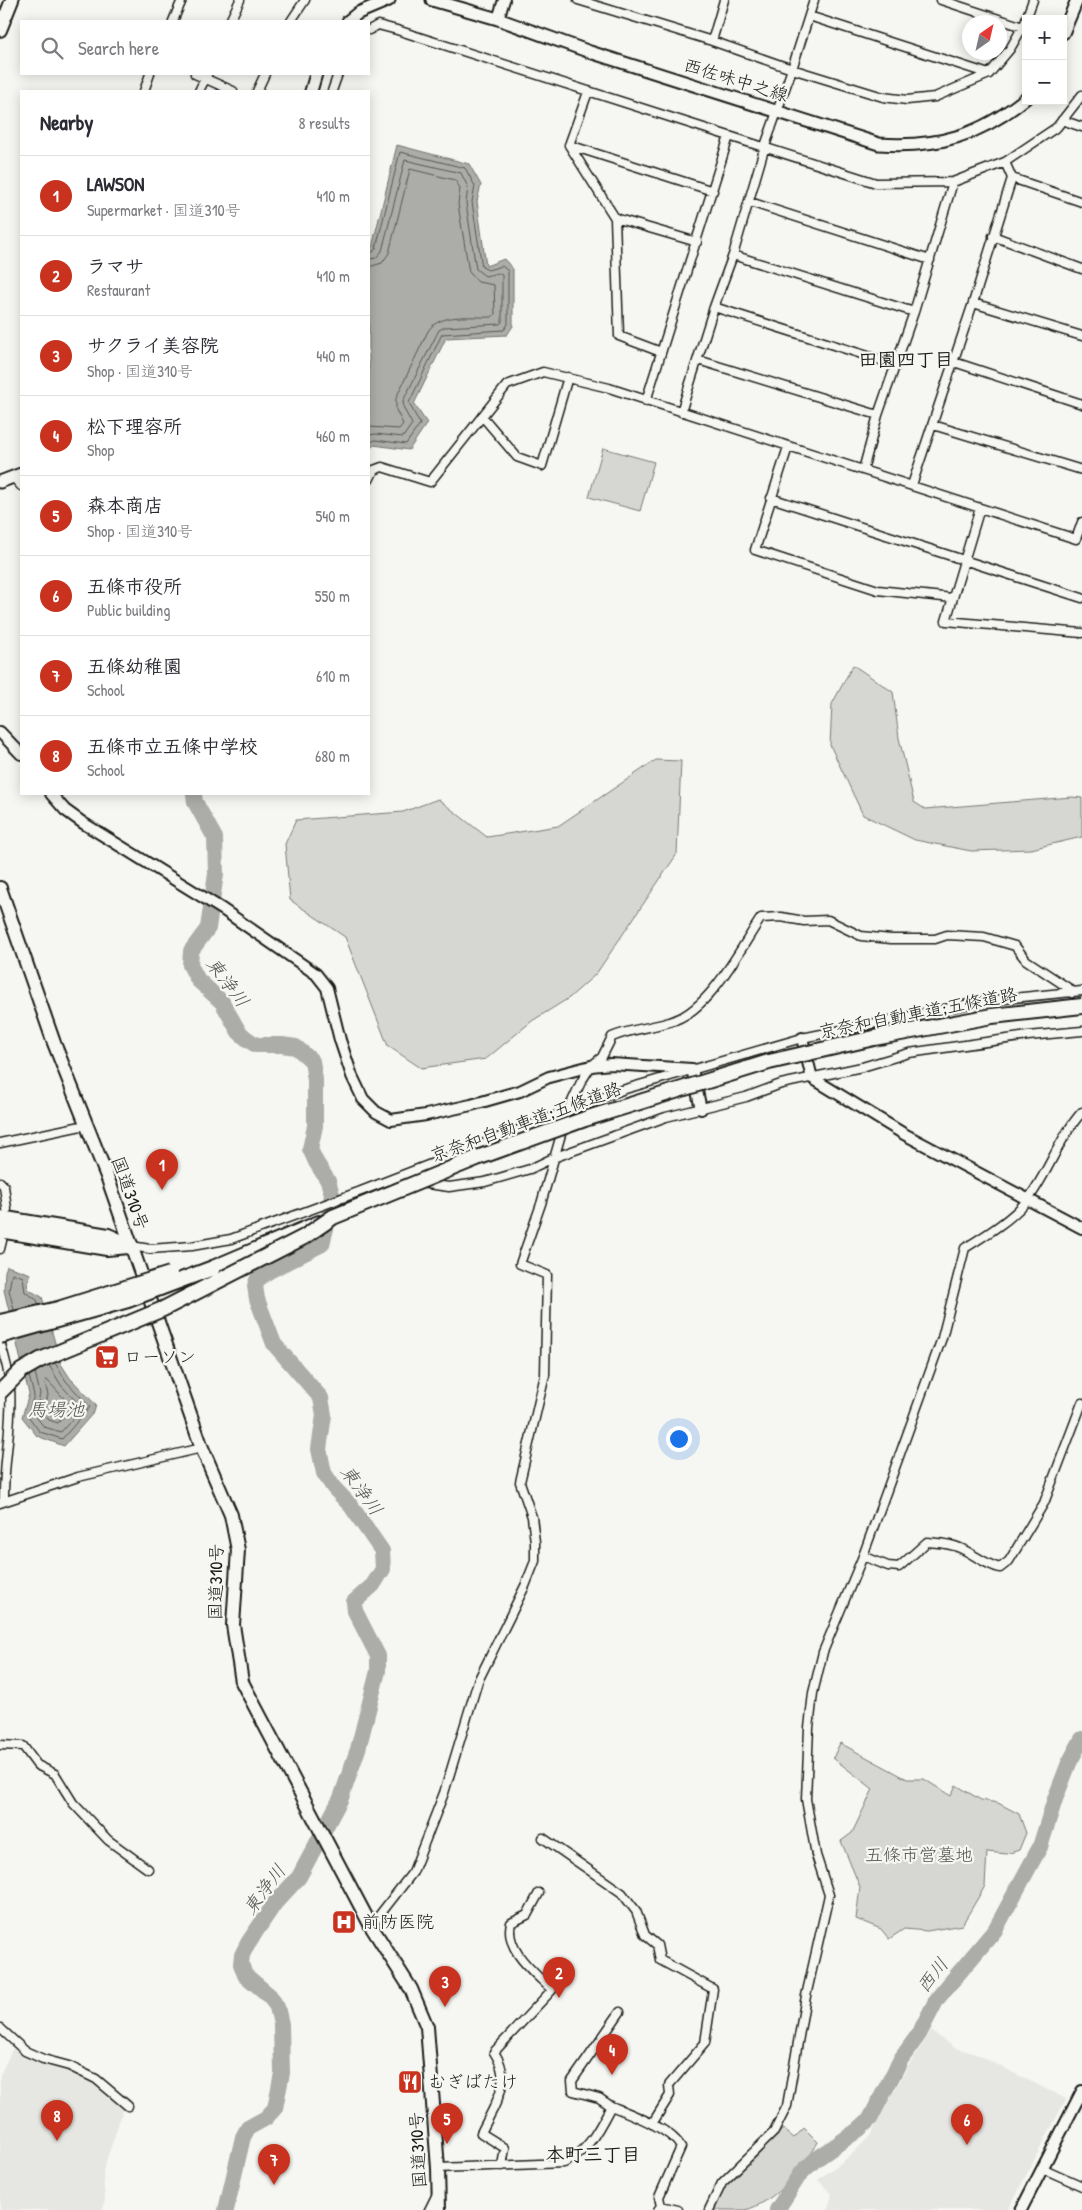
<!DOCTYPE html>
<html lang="en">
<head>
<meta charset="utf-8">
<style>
	body { margin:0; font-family:"Patrick Hand","Klee One",sans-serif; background:#f2f2f3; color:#2b2b33 }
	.controls { position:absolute; right:15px; top:15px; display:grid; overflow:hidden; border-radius:0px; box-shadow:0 2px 12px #0003 }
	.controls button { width:45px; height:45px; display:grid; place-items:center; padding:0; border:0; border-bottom:1px solid #e1e1e2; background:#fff; color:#2b2b33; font:25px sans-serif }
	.compass { position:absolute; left:962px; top:15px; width:45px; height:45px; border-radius:50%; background:#fff; box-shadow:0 2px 12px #0003; rotate:34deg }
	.you { position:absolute; left:678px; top:1438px; width:18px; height:18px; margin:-12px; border:4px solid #fff; border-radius:50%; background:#1a73e8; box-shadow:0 0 0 8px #1a73e833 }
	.badge { display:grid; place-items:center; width:32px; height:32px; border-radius:50%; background:#c8321e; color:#fff; font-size:16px; font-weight:700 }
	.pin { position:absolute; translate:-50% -41px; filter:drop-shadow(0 1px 2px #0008) }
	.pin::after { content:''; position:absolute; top:26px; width:18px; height:15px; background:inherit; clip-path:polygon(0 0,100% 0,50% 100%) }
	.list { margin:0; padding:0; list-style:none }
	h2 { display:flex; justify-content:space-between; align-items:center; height:65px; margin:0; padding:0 20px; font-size:21px }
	h2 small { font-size:16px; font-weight:400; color:#7c7c81 }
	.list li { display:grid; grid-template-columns:32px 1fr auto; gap:15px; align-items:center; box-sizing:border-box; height:80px; padding:0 20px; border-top:1px solid #e1e1e2 }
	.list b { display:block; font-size:19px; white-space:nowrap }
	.list p { margin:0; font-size:16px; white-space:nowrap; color:#7c7c81 }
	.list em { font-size:16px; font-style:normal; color:#7c7c81 }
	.icon { flex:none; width:28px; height:28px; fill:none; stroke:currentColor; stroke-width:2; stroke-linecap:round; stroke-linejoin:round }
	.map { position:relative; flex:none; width:1082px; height:2210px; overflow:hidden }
	.search { position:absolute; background:#fff; box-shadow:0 2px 12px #0003; left:20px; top:20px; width:350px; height:55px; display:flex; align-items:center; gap:12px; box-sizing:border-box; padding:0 18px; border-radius:0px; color:#7c7c81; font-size:19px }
	.panel { position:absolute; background:#fff; box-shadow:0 2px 12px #0003; left:20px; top:90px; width:350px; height:705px; border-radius:0px }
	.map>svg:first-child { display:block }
</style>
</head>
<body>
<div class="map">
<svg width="1082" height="2210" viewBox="0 0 1082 2210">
	<rect width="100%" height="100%" fill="#f6f6f2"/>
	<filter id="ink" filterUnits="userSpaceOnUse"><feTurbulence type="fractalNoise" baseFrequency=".02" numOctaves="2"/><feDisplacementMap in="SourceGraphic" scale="10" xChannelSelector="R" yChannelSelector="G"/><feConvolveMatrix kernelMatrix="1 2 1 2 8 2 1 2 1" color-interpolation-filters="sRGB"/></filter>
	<g filter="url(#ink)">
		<path fill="#e6e6e2" d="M931,2031l24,17 21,6 90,45 -58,111h-180l4,-16 -14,-14 33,-25 19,-19 38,-70z
			M13,2048l9,7 17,8 30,8 23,12 31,27 -20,61 2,32 -3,7h-102v-135z"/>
		<path fill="#d6d6d2" stroke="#797977" d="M603,448l51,14 -14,49 -51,-14z
			M853,665l40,27 6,46 15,64 11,7 147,-12 10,1v39l-51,12 -60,2 -56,-11 -52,-25 -33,-70 2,-41z
			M656,760l25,1 -4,93 -81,120 -27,24 -37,23 -46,38 -65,9 -33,-22 -43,-109 -55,-37 -5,-56 11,-24 107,-8 35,-13 49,38 71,-11z
			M840,1743l67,36h17l27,17 5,-11 25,15 17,3 21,11 7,19 -7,17 -12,4 -20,-2 -2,34 -23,39 -35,6 -23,-2 -15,10 -8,-10 -25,-10 4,-32 -19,-46 11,-8 21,-44 -40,-31z
			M804,2128l14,14c-12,24 -45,62 -73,68 -10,0 -22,0 -32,0l13,-25 57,-56 11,9z"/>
		<path fill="#acaca9" stroke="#727271" d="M397,145l72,19 12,21 -4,16 9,65 18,-7 9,10v57l-6,9 -61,3 -32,66 13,19 -18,27 -35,-5 -5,5v-200l3,-3z
			M7,1266l24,8 -4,9 2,7 13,7 19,67 9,14 26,27 -2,7 -30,34 -27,-10 -15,-19 7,-23 -25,-104 1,-19z"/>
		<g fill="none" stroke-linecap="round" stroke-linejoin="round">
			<path stroke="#565654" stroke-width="1" d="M369,253l4,-1 3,-4 24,-96 65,16 10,18 -3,16 10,65 6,3 14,-4 6,5v53l-4,6 -62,4 -33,69 11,21 -14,20 -31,-4 -6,3
				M369,259l7,-1 6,-7 23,-91 56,13 7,14 -2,16 10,66 9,7 14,-3 3,2v47l-2,2 -55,3 -6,3 -36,71 1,8 8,15 -9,13 -27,-3 -7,1
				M369,267l13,-4 7,-10 21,-84 45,11 5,8 -2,16 11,68 9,10 16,3 1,29 -3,3c-19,1 -52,-5 -64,14l-32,67v12l7,14 -4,5 -30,-2
				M14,1310l-5,-20 3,-17 11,4 2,15 12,8 2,5
				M35,1372l5,22 -5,21 9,12 17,5 21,-24 -21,-23 -12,-20
				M29,1376l5,19 -6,21 12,16 22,7 28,-32 -24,-26 -11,-18
				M47,1380l25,27 -14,16 -9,-3 -6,-7 5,-18 -3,-12z"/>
			<path stroke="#acaca9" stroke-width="16" d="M194,794l1,8 20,36 1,36 -8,54 -17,23 -1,14 8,15 24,22 17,30 8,7 9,6h26l14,2 16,14 3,19v46l-5,23 6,13 12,19 4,13 -3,23 -7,27 -53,27 -12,9 -2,6 2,13 17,45 47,54 3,17 -5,34 5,24 10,15 17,18 31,45 1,18 -10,16 -19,17 1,9 23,45v15l-20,78 -17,49 -42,79 -24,26 -27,40 -6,12 -1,9 4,11 25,21 7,11 4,17 1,49 -7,35 -9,10 -18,10 -5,9 -17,73
				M777,2210l23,-36 15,-14 43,-30 12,-11 31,-60 18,-25 18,-35 58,-69 45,-83 15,-48 14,-36 13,-24"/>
			<defs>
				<path id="minor" d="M578,0l134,41 80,28 91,28 24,3 28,-3 54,-23 21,-25 16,-28
					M941,0l82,27
					M809,16l180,58
					M1026,19l7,-19
					M173,21l9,-21
					M230,21l10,-21
					M291,21l14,-21
					M369,30l9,-5 19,5 479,153 77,-1 52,-20 52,-35 25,-32
					M712,41l12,-41
					M195,74l38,17
					M144,91l6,-17
					M199,91l8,-16
					M257,91l8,-17
					M332,91l6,-17
					M1062,120l20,7
					M569,145l46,73 4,118 42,16
					M569,145l144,46
					M569,145l19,-53
					M1012,178l70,24
					M750,202l180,58
					M615,218l82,24
					M993,236l89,33
					M733,255l181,57
					M973,303l109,33
					M714,307l182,58
					M698,360l180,55
					M954,362l128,42
					M646,401l83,-265
					M681,412l33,-105 19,-52 32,-109 27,-77 22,-69
					M482,416l35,41 25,9 26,-89
					M933,425l149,45
					M788,447l-33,103 123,40 74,8
					M863,470l15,-55 36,-103 39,-130
					M14,478l7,8
					M369,480l5,-10 8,-3 48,15 77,-97 36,-13 66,16 467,151 6,-17
					M912,485l61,-182 39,-125 -7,-16
					M771,498l311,100
					M980,508l-34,113 136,12
					M0,1143l86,-18
					M0,1182l4,4 3,23
					M420,1183l29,4 36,-5 45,-13 23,-11 113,-41 80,-20 35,-13 81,-17 47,-14 119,-17 54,-5
					M131,1246l19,3 42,-3 39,-7 130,-48 261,-101 180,-52 182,-37 98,-10
					M0,1249l2,-8
					M0,1342c5,15 9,30 10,46 3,37 -7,75 -6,113
					M0,1503l78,-26 124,-29
					M863,1556l25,10 11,1 28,-25c11,1 23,1 33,6 14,6 24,16 40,20l9,-7 35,-58 38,-100
					M0,1745l23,1 14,19 18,9 18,29 35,37 40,29
					M543,1838l79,55 14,18 9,24 12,10 3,15 53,29 -8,54 -36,42 1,10 -18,29
					M371,1926l42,-54 31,-79 34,-112 47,-95 10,-25v-19l-3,-25 -12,-35 25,-107 2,-100 -27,-11 21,-60 27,-94 13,-28 10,-16 11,-9 10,-20c20,-9 43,-9 63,-17 36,-13 65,-71 86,-102l20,-1 23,4 24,-1 33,16 30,3h44l12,-4 37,2 31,9 11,14 44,29 2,4
					M0,2028l25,23 18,8 26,7 27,13 32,27
					M611,2106l-12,-8 -26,-7 -1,-10 48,-69
					M502,2166l3,-18 -24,-15c13,-28 33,-51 13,-81l58,-62c-17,-17 -48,-40 -41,-67l16,-8 12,-22
					M438,2168l126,-5c23,-9 36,-36 47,-57 20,8 59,22 70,41l-22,50 2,9 -3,4
					M1044,2169l38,17
					M661,2206l17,4
					M429,2210l8,-16
					M709,2210l13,-27 52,-51 13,-26 19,-110 23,-101 -13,-40 -10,-56 3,-71 4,-35 10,-41 40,-96 79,-218 23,-90c21,-13 49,-30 64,-50 20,-27 30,-60 53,-86"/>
				<path id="tertiary" d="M498,19l6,-19
					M0,732l21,22
					M51,794l14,16 18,13 139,86 94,65 11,14 13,52 12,36 11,23 13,13 15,8 35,-5 45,-10 49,-14 29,-14 42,-11 20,-2 81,5 9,40
					M802,1038l10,40 92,56 178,94
					M1021,2210l61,-119"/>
				<path id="secondary" d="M432,0l66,19 92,33 289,92c58,4 101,-8 147,-46
					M348,21l10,-8 31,-13
					M1063,33l14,-33
					M311,91l5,-17
					M0,482l21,-8"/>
				<path id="trunk" d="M0,30l12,-30
					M0,888l54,155 54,136 94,269 29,67 7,35 -5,75 9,57 129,244 40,63 16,38 11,141 1,42"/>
				<path id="motorway" d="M0,1218l108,18 23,10
					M0,1230l107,18 21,-2
					M213,1268l106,-45"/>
			</defs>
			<use href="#minor" stroke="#1c1c1c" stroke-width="11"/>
			<use href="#tertiary" stroke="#1c1c1c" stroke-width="14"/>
			<use href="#secondary" stroke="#1c1c1c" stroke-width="15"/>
			<use href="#trunk" stroke="#1c1c1c" stroke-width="16"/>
			<use href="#motorway" stroke="#1c1c1c" stroke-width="18"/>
			<use href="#minor" stroke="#f6f6f2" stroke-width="8"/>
			<use href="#tertiary" stroke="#f6f6f2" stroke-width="10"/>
			<use href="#secondary" stroke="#f6f6f2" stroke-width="11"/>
			<use href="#trunk" stroke="#f6f6f2" stroke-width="12"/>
			<use href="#motorway" stroke="#f6f6f2" stroke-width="14"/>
			<defs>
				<path id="motorway-bridge" d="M0,1322l58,-13 112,-35
					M0,1336l128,-36 85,-32
					M0,1392l21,-21 19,-11 123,-51 141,-72 29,-20 144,-59 108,-39 184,-57 105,-24 118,-22 90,-10"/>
			</defs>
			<use href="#motorway-bridge" stroke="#1c1c1c" stroke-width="18" stroke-linecap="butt"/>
			<use href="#motorway-bridge" stroke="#f6f6f2" stroke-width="14"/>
		</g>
	</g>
	<defs>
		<symbol id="supermarket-square" viewBox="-11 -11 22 22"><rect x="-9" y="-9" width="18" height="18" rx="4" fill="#c8321e" stroke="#f6f6f2"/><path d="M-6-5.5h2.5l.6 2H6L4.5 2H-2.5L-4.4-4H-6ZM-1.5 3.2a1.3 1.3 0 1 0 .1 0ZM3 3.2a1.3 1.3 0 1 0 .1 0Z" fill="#fff"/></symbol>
		<symbol id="hospital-square" viewBox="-11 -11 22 22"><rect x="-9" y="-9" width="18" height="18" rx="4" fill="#c8321e" stroke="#f6f6f2"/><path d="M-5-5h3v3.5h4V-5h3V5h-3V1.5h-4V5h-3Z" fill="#fff"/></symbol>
		<symbol id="restaurant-square" viewBox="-11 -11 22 22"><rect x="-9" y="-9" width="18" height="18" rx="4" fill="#c8321e" stroke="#f6f6f2"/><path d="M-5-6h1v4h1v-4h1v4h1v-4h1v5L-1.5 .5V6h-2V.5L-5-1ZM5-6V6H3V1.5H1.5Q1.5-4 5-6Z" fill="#fff"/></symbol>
	</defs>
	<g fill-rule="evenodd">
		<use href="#supermarket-square" x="93" y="1343" width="28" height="28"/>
		<use href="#hospital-square" x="330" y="1908" width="28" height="28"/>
		<use href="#restaurant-square" x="396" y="2068" width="28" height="28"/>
	</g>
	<g text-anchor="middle" stroke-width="4.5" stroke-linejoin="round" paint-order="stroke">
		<g font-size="18" fill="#1c1c1c" stroke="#f6f6f2">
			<text transform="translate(736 80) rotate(17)" y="6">西佐味中之線</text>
			<text transform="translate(918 1013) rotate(-11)" y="6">京奈和自動車道;五條道路</text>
			<text transform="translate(526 1122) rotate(-20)" y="6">京奈和自動車道;五條道路</text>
			<text transform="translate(130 1193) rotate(70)" y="6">国道310号</text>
			<text transform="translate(216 1582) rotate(-89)" y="6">国道310号</text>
			<text transform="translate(418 2150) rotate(-93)" y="6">国道310号</text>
		</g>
		<g font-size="18" fill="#1c1c1c" stroke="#f6f6f2" text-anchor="start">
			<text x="124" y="1363">ローソン</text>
			<text x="362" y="1928">前防医院</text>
			<text x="428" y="2088">むぎばたけ</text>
		</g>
		<g font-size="18" fill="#545453" stroke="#f6f6f2">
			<text x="919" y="1861">五條市営墓地</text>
		</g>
		<g font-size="19" font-weight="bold" fill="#1c1c1c" stroke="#f6f6f2">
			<text x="906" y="366">田園四丁目</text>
			<text x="593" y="2161">本町三丁目</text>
		</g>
		<g font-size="19" font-style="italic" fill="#565654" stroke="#f6f6f2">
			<text transform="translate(228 982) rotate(53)" y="7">東浄川</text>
			<text x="56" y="1416">馬場池</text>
			<text transform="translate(362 1490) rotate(54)" y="7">東浄川</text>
			<text transform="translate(264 1889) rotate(-53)" y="7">東浄川</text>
			<text transform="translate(932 1975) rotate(-52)" y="7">西川</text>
		</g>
	</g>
</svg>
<div class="controls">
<button>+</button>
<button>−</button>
</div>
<svg class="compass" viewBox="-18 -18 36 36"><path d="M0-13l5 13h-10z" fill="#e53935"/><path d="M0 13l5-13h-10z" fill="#7c7c81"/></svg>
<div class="you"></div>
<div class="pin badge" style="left:162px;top:1190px">1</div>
<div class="pin badge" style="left:559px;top:1998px">2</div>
<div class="pin badge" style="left:445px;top:2007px">3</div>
<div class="pin badge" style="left:612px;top:2075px">4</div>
<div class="pin badge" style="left:447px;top:2144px">5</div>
<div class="pin badge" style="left:967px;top:2145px">6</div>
<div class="pin badge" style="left:274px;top:2185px">7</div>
<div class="pin badge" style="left:57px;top:2141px">8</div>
<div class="search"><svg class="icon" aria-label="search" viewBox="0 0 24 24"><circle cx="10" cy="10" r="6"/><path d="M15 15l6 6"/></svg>Search here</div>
<section class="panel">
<h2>Nearby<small>8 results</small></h2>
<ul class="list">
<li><span class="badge">1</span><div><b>LAWSON</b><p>Supermarket · 国道310号</p></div><em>410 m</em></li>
<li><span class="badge">2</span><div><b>ラマサ</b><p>Restaurant</p></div><em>410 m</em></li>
<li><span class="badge">3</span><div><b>サクライ美容院</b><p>Shop · 国道310号</p></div><em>440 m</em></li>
<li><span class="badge">4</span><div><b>松下理容所</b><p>Shop</p></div><em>460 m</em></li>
<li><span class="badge">5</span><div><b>森本商店</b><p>Shop · 国道310号</p></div><em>540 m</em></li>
<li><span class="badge">6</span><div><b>五條市役所</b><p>Public building</p></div><em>550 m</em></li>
<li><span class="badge">7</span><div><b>五條幼稚園</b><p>School</p></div><em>610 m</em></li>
<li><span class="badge">8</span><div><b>五條市立五條中学校</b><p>School</p></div><em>680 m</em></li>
</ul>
</section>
</div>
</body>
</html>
